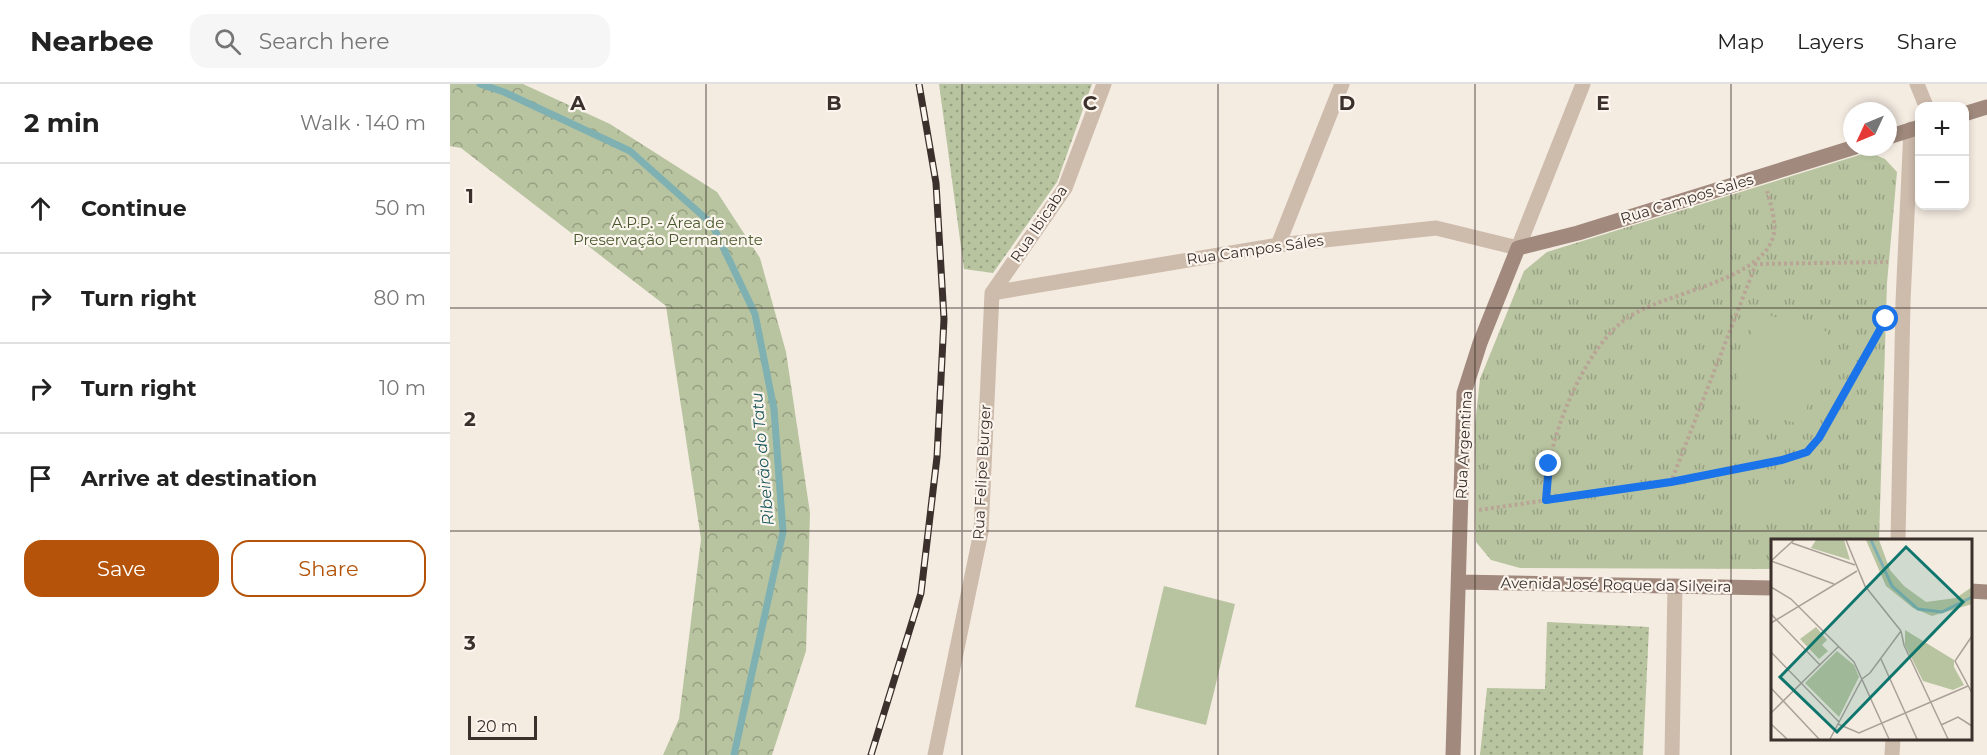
<!DOCTYPE html>
<html lang="en">
<head>
<meta charset="utf-8">
<style>
	body { margin:0; font-family:Montserrat,sans-serif; background:#f6f6f6; color:#222 }
	.controls { position:absolute; right:18px; top:18px; display:grid; overflow:hidden; border-radius:12px; box-shadow:0 3px 9px #0003 }
	.controls button { width:54px; height:54px; display:grid; place-items:center; padding:0; border:0; border-bottom:2px solid #e0e0e0; background:#fff; color:#222; font:30px sans-serif }
	.compass { position:absolute; left:1393px; top:18px; width:54px; height:54px; border-radius:50%; background:#fff; box-shadow:0 3px 9px #0003; rotate:226deg }
	.scale { position:absolute; left:18px; bottom:15px; width:69px; box-sizing:border-box; padding-left:6px; border:3px solid #3b302b; border-top:0; font-size:16px; line-height:21px; white-space:nowrap; color:#3b302b; -webkit-text-stroke:4px #fbf5ee; paint-order:stroke }
	.stop { position:absolute; width:18px; height:18px; margin:-14px; border:4px solid #1a73e8; border-radius:50%; background:#fff }
	.stop.end { background:#1a73e8; border-color:#fff; box-shadow:0 2px 6px #0008 }
	.list { margin:0; padding:0; list-style:none }
	h2 { display:flex; justify-content:space-between; align-items:center; height:78px; margin:0; padding:0 24px; font-size:26px }
	h2 small { font-size:20px; font-weight:400; color:#767676 }
	.list li { display:grid; grid-template-columns:39px 1fr auto; gap:18px; align-items:center; box-sizing:border-box; height:90px; padding:0 24px; border-top:2px solid #e0e0e0 }
	.list b { display:block; font-size:22px; white-space:nowrap }
	.list em { font-size:20px; font-style:normal; color:#767676 }
	.actions { display:flex; gap:12px; padding:18px 24px }
	.actions a { flex:1; padding:14px 0; border:2px solid #b45309; border-radius:18px; text-align:center; font-size:21px; color:#b45309 }
	.actions .main { background:#b45309; color:#fff }
	.icon { flex:none; width:33px; height:33px; fill:none; stroke:currentColor; stroke-width:2; stroke-linecap:round; stroke-linejoin:round }
	.map { position:relative; flex:none; width:1537px; height:671px; overflow:hidden }
	header { display:flex; align-items:center; gap:36px; box-sizing:border-box; height:84px; padding:0 30px; background:#fff; border-bottom:2px solid #e0e0e0 }
	header strong { font-size:28px }
	nav { display:flex; gap:33px; margin-inline-start:auto; font-size:21px }
	.search { width:420px; height:54px; background:#f6f6f6; display:flex; align-items:center; gap:15px; box-sizing:border-box; padding:0 21px; border-radius:18px; color:#767676; font-size:22px }
	main { display:flex }
	aside { flex:1; background:#fff }
	.map>svg:first-child { display:block }
</style>
</head>
<body>
<header>
<strong>Nearbee</strong>
<div class="search"><svg class="icon" aria-label="search" viewBox="0 0 24 24"><circle cx="10" cy="10" r="6"/><path d="M15 15l6 6"/></svg>Search here</div>
<nav><a>Map</a><a>Layers</a><a>Share</a></nav>
</header>
<main>
<aside>
<h2>2 min<small>Walk · 140 m</small></h2>
<ul class="list">
<li><svg class="icon" aria-label="ahead" viewBox="0 0 24 24"><path d="M12 20V5M6 11l6-6 6 6"/></svg><div><b>Continue</b></div><em>50 m</em></li>
<li><svg class="icon" aria-label="right" viewBox="0 0 24 24"><path d="M7 20v-9h11M14 6l5 5-5 5"/></svg><div><b>Turn right</b></div><em>80 m</em></li>
<li><svg class="icon" aria-label="right" viewBox="0 0 24 24"><path d="M7 20v-9h11M14 6l5 5-5 5"/></svg><div><b>Turn right</b></div><em>10 m</em></li>
<li><svg class="icon" aria-label="arrive" viewBox="0 0 24 24"><path d="M6 21V4h12l-3 4 3 4H6"/></svg><div><b>Arrive at destination</b></div></li>
</ul>
<div class="actions"><a class="main">Save</a><a>Share</a></div>
</aside>
<div class="map">
<svg width="1537" height="671" viewBox="0 0 1537 671">
	<defs>
		<pattern id="grass-dots" width="8" height="8" patternUnits="userSpaceOnUse" patternTransform="scale(1.5)"><rect width="8" height="8" fill="#b8c4a0"/><path d="M2 2h.1M6 6h.1" fill="none" stroke="#97a083" stroke-width="1.8" stroke-linecap="round"/></pattern>
		<pattern id="forest-crowns" width="20" height="18" patternUnits="userSpaceOnUse" patternTransform="scale(1.5)"><rect width="20" height="18" fill="#b8c4a0"/><path d="M2 6a3 3 0 1 1 6 0M12 15a3 3 0 1 1 6 0" fill="none" stroke="#97a083"/></pattern>
		<pattern id="park-tufts" width="24" height="20" patternUnits="userSpaceOnUse" patternTransform="scale(1.5)"><rect width="24" height="20" fill="#b8c4a0"/><path d="M3 7l-1-3M5 7V3M7 7l1-3M15 17l-1-3M17 17v-4M19 17l1-3" fill="none" stroke="#97a083"/></pattern>
	</defs>
	<rect width="100%" height="100%" fill="#f4ebe1"/>
	<path fill="url(#grass-dots)" d="M489,0h153l-35,98 -64,91 -29,-4z
		M1097,538l102,5 -6,128h-163l7,-67 58,1z"/>
	<path fill="url(#forest-crowns)" d="M0,0h73l87,40 107,68 43,66 26,94 24,161 -4,138 -34,104h-109l16,-36 22,-180 -35,-233 -205,-158 -11,-2z"/>
	<path fill="url(#park-tufts)" d="M1419,68l16,7 12,13 -10,111 -8,257h-107v29l-252,-1 -29,-8 -15,-18 -1,-118 5,-45 44,-108 23,-19z"/>
	<path fill="#b8c4a0" d="M1307,228l71,20 -26,93 -71,-21z
		M1363,400l1,39h-84v-38z
		M714,502l71,18 -29,121 -71,-18z"/>
	<g fill="none" stroke-linecap="round" stroke-linejoin="round">
		<path stroke="#7fb0b2" stroke-width="7" d="M30,0l24,8 126,59 82,73 43,90 19,95 9,123 -49,223"/>
		<path stroke="#b9a596" stroke-width="4" stroke-dasharray="3 3" stroke-linecap="butt" d="M1222,398l111,-22 24,-8 12,-14 65,-116
			M1096,416c1,-11 1,-24 3,-36 9,-47 39,-118 78,-146 36,-25 129,-36 145,-78 6,-14 -1,-35 -5,-49
			M1029,426l192,-28 85,-218 132,-2"/>
		<path stroke="#cdbbac" stroke-width="15" d="M1467,0l9,22
			M828,161l64,-161
			M542,209l286,-48 158,-17 82,20 65,-164
			M542,209l73,-105 39,-104
			M1448,456l5,-238 8,-173
			M485,671l46,-223 11,-239
			M1222,671l3,-169
			M1442,671l1,-17"/>
		<path stroke="#a18a7d" stroke-width="15" d="M1514,30l23,-7
			M1438,53l32,-10
			M1009,498l313,6
			M1520,507l17,1
			M1003,671l11,-362 16,-50 38,-95 60,-15 277,-86"/>
		<defs>
			<path id="rail" d="M421,671l50,-162 16,-136 7,-138 -8,-136 -17,-99"/>
		</defs>
		<use href="#rail" stroke="#3b302b" stroke-width="7"/>
		<use href="#rail" stroke="#fbf5ee" stroke-width="4.5" stroke-dasharray="14" stroke-linecap="butt"/>
	</g>
	<g fill="none" stroke-linecap="round" stroke-linejoin="round">
		<path stroke="#1a73e8" stroke-width="8" d="M1099,380l-3,36 125,-18 111,-22 25,-8 12,-14 67,-119"/>
	</g>
	<path fill="none" stroke="#3b302b" stroke-width="1.5" stroke-opacity="0.55" d="M256,0v671M512,0v671M768,0v671M1025,0v671M1281,0v671M0,224h1537M0,447h1537"/>
	<g text-anchor="middle" stroke-width="4.5" stroke-linejoin="round" paint-order="stroke">
		<g font-size="15" fill="#3b302b" stroke="#fbf5ee">
			<text transform="translate(1237 115) rotate(-17)" y="5">Rua Campos Sales</text>
			<text transform="translate(589 140) rotate(-56)" y="5">Rua Ibicaba</text>
			<text transform="translate(805 166) rotate(-8)" y="5">Rua Campos Sáles</text>
			<text transform="translate(1014 361) rotate(-87)" y="5">Rua Argentina</text>
			<text transform="translate(532 388) rotate(-87)" y="5">Rua Felipe Burger</text>
			<text transform="translate(1166 501) rotate(1)" y="5">Avenida José Roque da Silveira</text>
		</g>
		<g font-size="15" fill="#4a5a2e" stroke="#fbf5ee">
			<text x="218" y="144">A.P.P. - Área de<tspan x="218" dy="17">Preservação Permanente</tspan></text>
		</g>
		<g font-size="16" font-style="italic" fill="#1f5a5e" stroke="#fbf5ee">
			<text transform="translate(312 375) rotate(-95)" y="6">Ribeirão do Tatu</text>
		</g>
	</g>
	<g transform="translate(1321 455)">
		<rect width="201" height="201" fill="#f4ebe1"/>
		<path d="M45,88l11,13 -5,5 6,6 -9,8 -19,-20zM134,91l49,30v7l10,18 -11,5 -30,-9 -18,-36z" fill="#b8c4a0"/>
		<path d="M95,1h13l11,30 14,16 22,16 30,-4 16,-11v17l-40,12 -19,-8 -27,-22z" fill="#b8c4a0"/>
		<path d="M45,1h28l6,20 -39,-12zM66,112l17,14 5,12 -20,40 -34,-34z" fill="#b8c4a0"/>
		<path fill="none" stroke="#7fb0b2" stroke-width="3" d="M100,1l21,46 26,23 24,3 30,-15"/>
		<path fill="none" stroke="#aaa098" stroke-width="1.5" d="M23,1l-23,21 63,23M75,1l19,46 36,45M21,4l63,22M0,48l20,12 63,63 35,77M0,75l49,51M0,84l86,-52M130,92l3,14 44,94M201,97l-17,25 17,32M0,113l68,70M110,120l36,80M0,149l48,51M0,174l67,-66M0,185l16,15M67,185l21,9 109,-47M170,186l17,-8 14,9M59,200l32,-60 8,-6 31,-42"/>
		<path fill="#0f766e" fill-opacity="0.15" stroke="#0f766e" stroke-width="3" d="M135,8l57,55 -126,130 -57,-55z"/>
		<rect width="201" height="201" fill="none" stroke="#3b302b" stroke-width="3"/>
	</g>
	<g font-size="20" text-anchor="middle" font-weight="bold" fill="#3b302b" stroke="#fbf5ee" stroke-width="4.5" stroke-linejoin="round" paint-order="stroke">
		<text x="128" y="26">A</text>
		<text x="384" y="26">B</text>
		<text x="640" y="26">C</text>
		<text x="897" y="26">D</text>
		<text x="1153" y="26">E</text>
		<text x="20" y="119">1</text>
		<text x="20" y="342">2</text>
		<text x="20" y="566">3</text>
	</g>
</svg>
<div class="controls">
<button>+</button>
<button>−</button>
</div>
<svg class="compass" viewBox="-18 -18 36 36"><path d="M0-13l5 13h-10z" fill="#e53935"/><path d="M0 13l5-13h-10z" fill="#767676"/></svg>
<div class="scale">20 m</div>
<div class="stop" style="left:1436px;top:235px"></div>
<div class="stop end" style="left:1099px;top:380px"></div>
</div>
</main>
</body>
</html>
